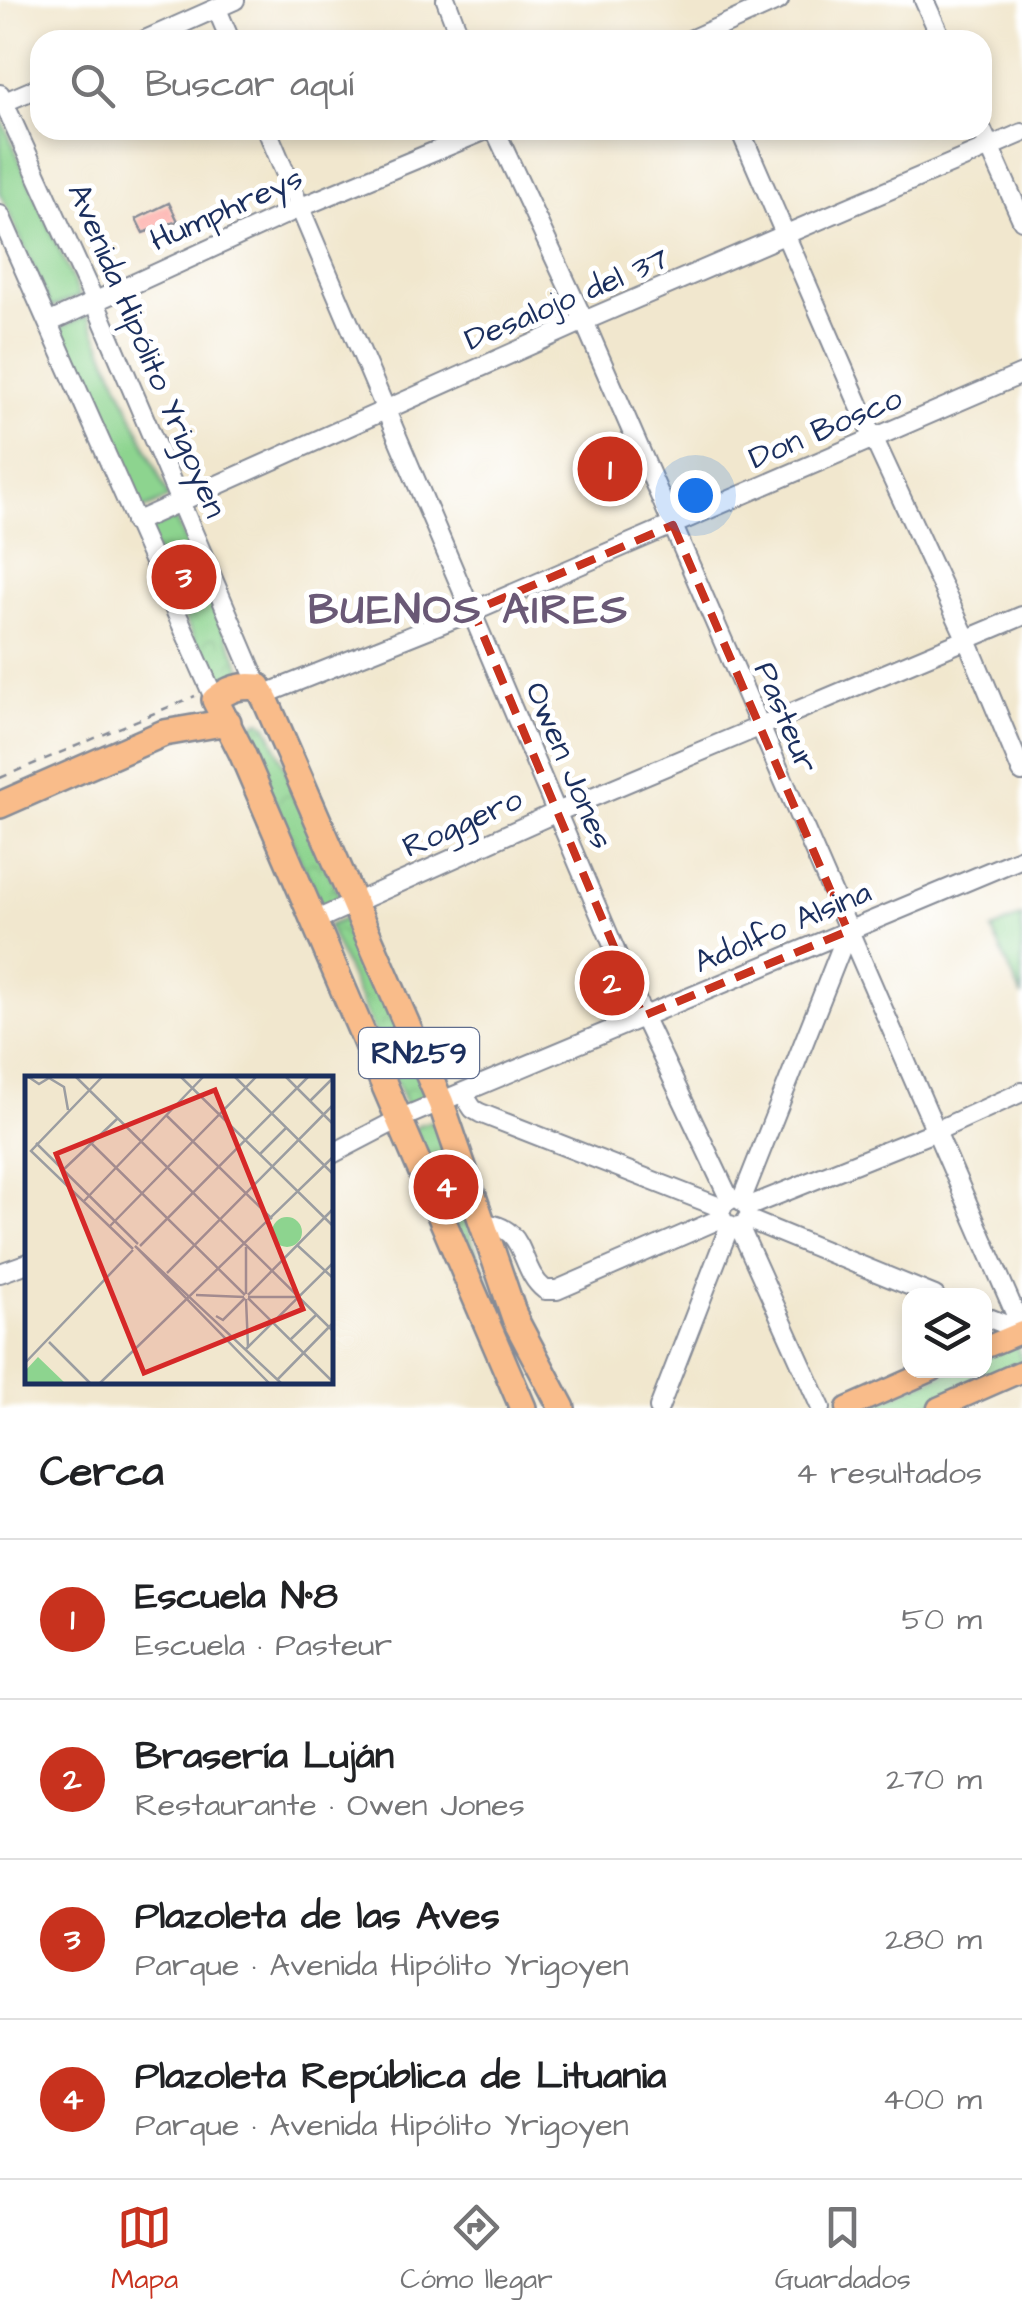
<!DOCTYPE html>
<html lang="es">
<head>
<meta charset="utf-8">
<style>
	body { margin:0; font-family:"Architects Daughter",sans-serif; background:#f2f2f2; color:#202124 }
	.controls { position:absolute; right:30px; bottom:30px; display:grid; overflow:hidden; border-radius:20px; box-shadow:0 5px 15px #0003 }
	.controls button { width:90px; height:90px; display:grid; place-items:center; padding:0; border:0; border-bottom:2px solid #e0e0e0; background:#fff; color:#202124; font:50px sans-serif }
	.you { position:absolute; left:695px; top:495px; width:35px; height:35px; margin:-25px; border:8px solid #fff; border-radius:50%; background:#1a73e8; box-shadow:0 0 0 15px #1a73e833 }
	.badge { display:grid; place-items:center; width:65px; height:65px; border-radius:50%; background:#c8321e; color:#fff; font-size:32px; font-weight:700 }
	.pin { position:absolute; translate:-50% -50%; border:5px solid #fff; box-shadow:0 2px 10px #0006 }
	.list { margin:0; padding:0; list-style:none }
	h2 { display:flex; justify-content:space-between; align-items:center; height:130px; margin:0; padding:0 40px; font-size:42px }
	h2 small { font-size:32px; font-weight:400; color:#757577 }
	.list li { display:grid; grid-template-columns:65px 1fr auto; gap:30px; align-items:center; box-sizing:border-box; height:160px; padding:0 40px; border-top:2px solid #e0e0e0 }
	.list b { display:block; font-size:38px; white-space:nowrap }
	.list p { margin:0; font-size:32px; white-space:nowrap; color:#757577 }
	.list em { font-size:32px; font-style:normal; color:#757577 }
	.icon { flex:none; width:55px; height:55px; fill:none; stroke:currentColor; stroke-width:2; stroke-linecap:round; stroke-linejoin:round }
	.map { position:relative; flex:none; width:1022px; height:1408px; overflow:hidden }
	.search { position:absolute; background:#fff; box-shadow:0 5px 15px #0003; left:30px; right:30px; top:30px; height:110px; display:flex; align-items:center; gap:25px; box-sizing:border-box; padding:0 35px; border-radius:30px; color:#757577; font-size:38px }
	.sheet { height:770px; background:#fff }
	nav { display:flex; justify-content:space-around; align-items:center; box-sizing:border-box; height:140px; border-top:2px solid #e0e0e0; background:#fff; font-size:28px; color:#757577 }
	nav a { display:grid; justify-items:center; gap:5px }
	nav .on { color:#c8321e }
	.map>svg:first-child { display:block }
</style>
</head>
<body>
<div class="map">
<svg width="1022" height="1408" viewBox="0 0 1022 1408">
	<defs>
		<pattern id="park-crowns" width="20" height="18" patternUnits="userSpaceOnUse" patternTransform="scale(2.5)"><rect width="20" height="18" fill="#8dd48f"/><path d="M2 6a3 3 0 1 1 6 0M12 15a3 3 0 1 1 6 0" fill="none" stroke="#79b67e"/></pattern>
	</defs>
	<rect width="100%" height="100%" fill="#fff"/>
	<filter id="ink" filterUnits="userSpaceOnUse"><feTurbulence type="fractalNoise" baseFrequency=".01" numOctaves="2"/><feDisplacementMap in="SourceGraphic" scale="20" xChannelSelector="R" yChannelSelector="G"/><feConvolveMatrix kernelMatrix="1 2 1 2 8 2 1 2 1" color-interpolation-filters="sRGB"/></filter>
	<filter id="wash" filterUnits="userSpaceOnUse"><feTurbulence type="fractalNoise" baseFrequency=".0048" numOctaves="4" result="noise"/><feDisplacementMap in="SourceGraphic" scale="40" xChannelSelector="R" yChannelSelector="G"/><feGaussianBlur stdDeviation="2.25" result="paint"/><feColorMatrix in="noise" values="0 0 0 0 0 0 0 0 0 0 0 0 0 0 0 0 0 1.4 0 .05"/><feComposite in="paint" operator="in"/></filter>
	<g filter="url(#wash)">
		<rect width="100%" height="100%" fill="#f1e7ce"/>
		<path fill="#8dd48f" stroke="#548276" stroke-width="2.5" d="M0,115l80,181 -29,12 -51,-115z
			M88,315l81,183 -29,13 -81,-183z
			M1022,916v81l-30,-67z
			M1016,1342l6,20 -104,46h-53l86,-37 33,-1 1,-14z"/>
		<path fill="url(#park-crowns)" stroke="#548276" stroke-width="2.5" d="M175,518l69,156 -29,13 -69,-156z
			M261,721l6,4 72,170 -3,6 -15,6 -79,-178z
			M344,919l8,6 75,169 -4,8 -15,7 -80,-183z
			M432,1121l6,5 34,114 24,61 -4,6 -80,-174 6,-8z"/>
		<g id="blocks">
			<path fill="#fda7a3" d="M169,203l9,18 -35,12 -7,-14z"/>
		</g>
	</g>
	<g filter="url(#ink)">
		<use href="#blocks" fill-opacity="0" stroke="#868b96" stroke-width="2.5"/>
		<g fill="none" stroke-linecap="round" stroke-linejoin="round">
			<defs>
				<path id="minor" d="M446,0l15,40
					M924,0l18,40
					M217,9l13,31
					M145,40l90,-40
					M690,40l89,-40
					M0,94l94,206 165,387
					M0,104l40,-17
					M267,130l376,886 87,184
					M495,130l89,191 438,1008
					M740,130l134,309 93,201 55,132
					M982,130l40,90
					M0,215l215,485
					M48,323l251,-115 187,-78
					M135,522l449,-201 438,-188
					M263,695l210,-84 549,-237
					M314,921l243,-109 465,-196
					M463,1094l10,15 7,4 242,95
					M330,1155l69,-36 623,-261
					M741,1201l107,-270
					M747,1207l189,-76 86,-39
					M747,1219l188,77
					M480,1223c50,2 36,44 65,67h12l165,-72
					M739,1226l82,182
					M0,1273l28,-10
					M984,1316l38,15
					M659,1408l71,-183"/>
				<path id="major" d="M984,1348l38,-16
					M847,1408l86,-38
					M938,1408l84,-37"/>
				<path id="highway" d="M0,805l164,-72 64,-11
					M523,1408l-281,-655 -27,-53c14,-12 26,-15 44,-13l7,14 175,402 75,218 46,87"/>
			</defs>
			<use href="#minor" stroke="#868b96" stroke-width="22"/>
			<use href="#major" stroke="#868b96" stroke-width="25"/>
			<use href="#highway" stroke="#868b96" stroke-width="30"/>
			<path stroke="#868b96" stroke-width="2.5" stroke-dasharray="8 8" stroke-linecap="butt" d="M0,778l195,-82"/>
			<use href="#minor" stroke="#fff" stroke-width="18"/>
			<use href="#major" stroke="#f9bc8a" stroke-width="20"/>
			<use href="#highway" stroke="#f9bc8a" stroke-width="25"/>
		</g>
	</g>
	<path fill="none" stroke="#c8321e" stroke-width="8" stroke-dasharray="20 12" stroke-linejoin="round" d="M673,525l175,406 -205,85 -170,-405z"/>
	<g text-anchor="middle" stroke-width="10" stroke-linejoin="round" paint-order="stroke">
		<rect fill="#fff" stroke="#5f6d8e" stroke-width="2.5" x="359" y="1028" width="120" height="50" rx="8"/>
		<g font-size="30" font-weight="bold" fill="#1b2f5e">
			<text x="419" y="1063">RN259</text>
		</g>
		<g font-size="32" fill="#1b2f5e" stroke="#fff">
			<text transform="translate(226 208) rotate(-24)" y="11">Humphreys</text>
			<text transform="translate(566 298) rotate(-23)" y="11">Desalojo del 37</text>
			<text transform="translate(148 350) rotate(67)" y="11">Avenida Hipólito Yrigoyen</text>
			<text transform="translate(825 427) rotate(-23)" y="11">Don Bosco</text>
			<text transform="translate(787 717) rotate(67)" y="11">Pasteur</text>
			<text transform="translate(570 765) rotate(67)" y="11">Owen Jones</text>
			<text transform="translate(462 822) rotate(-24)" y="11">Roggero</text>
			<text transform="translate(782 926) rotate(-23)" y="11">Adolfo Alsina</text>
		</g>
		<g font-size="42" font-weight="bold" letter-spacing="2.5" fill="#6a5976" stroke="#fff">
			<text x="469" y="623">BUENOS AIRES</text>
		</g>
	</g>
	<g transform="translate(25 1076)">
		<rect width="308" height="308" fill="#f1e7ce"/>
		<path d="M247 156a15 15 0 1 1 30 0a15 15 0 1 1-30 0ZM13,281l27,26h-40v-12z" fill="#8dd48f"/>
		<path fill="none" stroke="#9b9da1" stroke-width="2.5" d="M2,0l12,8 10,-6 15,9 4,23M50,0l258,255M78,0l-72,75 102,98M155,0l153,150M209,0l99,98M260,0l48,48M285,25l23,-23M142,40l105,103M65,66l155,153M11,67l102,101M235,78l26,-26M37,95l56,-53M59,125l120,-125M84,151l148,-151M272,169l36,33M115,170l169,-170M221,171v47M142,197l166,-168M171,219l48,2M223,219l85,-86M223,221h49M223,222l85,84M221,223l2,48M191,240l7,4 22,-22M265,264l26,-25M24,266l41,41M221,273l87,-86M0,287l108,-113M252,304l56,-57M75,307l233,-226M244,307l-134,-137 146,137"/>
		<path fill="#d62828" fill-opacity="0.15" stroke="#d62828" stroke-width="5" d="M190,14l88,219 -159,64 -88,-219z"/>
		<rect width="308" height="308" fill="none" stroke="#1b2f5e" stroke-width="5"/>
	</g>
</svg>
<div class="controls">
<button><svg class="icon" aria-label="layers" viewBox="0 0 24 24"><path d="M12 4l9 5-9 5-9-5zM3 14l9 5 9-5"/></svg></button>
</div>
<div class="you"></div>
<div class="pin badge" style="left:610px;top:469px">1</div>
<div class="pin badge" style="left:612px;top:983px">2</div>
<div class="pin badge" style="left:184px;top:577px">3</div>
<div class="pin badge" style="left:446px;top:1187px">4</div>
<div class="search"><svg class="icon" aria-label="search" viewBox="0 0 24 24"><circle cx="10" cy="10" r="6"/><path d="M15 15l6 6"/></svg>Buscar aquí</div>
</div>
<section class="sheet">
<h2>Cerca<small>4 resultados</small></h2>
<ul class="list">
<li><span class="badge">1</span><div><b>Escuela N°8</b><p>Escuela · Pasteur</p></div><em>50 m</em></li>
<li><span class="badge">2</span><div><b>Brasería Luján</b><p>Restaurante · Owen Jones</p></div><em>270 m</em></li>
<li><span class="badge">3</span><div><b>Plazoleta de las Aves</b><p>Parque · Avenida Hipólito Yrigoyen</p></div><em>280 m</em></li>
<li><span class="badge">4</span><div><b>Plazoleta República de Lituania</b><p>Parque · Avenida Hipólito Yrigoyen</p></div><em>400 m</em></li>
</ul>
</section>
<nav>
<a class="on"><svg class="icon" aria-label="map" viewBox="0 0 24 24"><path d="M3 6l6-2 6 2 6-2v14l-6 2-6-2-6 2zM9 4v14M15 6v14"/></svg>Mapa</a>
<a><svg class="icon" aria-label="directions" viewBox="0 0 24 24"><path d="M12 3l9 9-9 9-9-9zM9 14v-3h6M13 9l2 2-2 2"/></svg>Cómo llegar</a>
<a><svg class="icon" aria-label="saved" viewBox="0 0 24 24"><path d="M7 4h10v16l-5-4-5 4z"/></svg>Guardados</a>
</nav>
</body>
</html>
